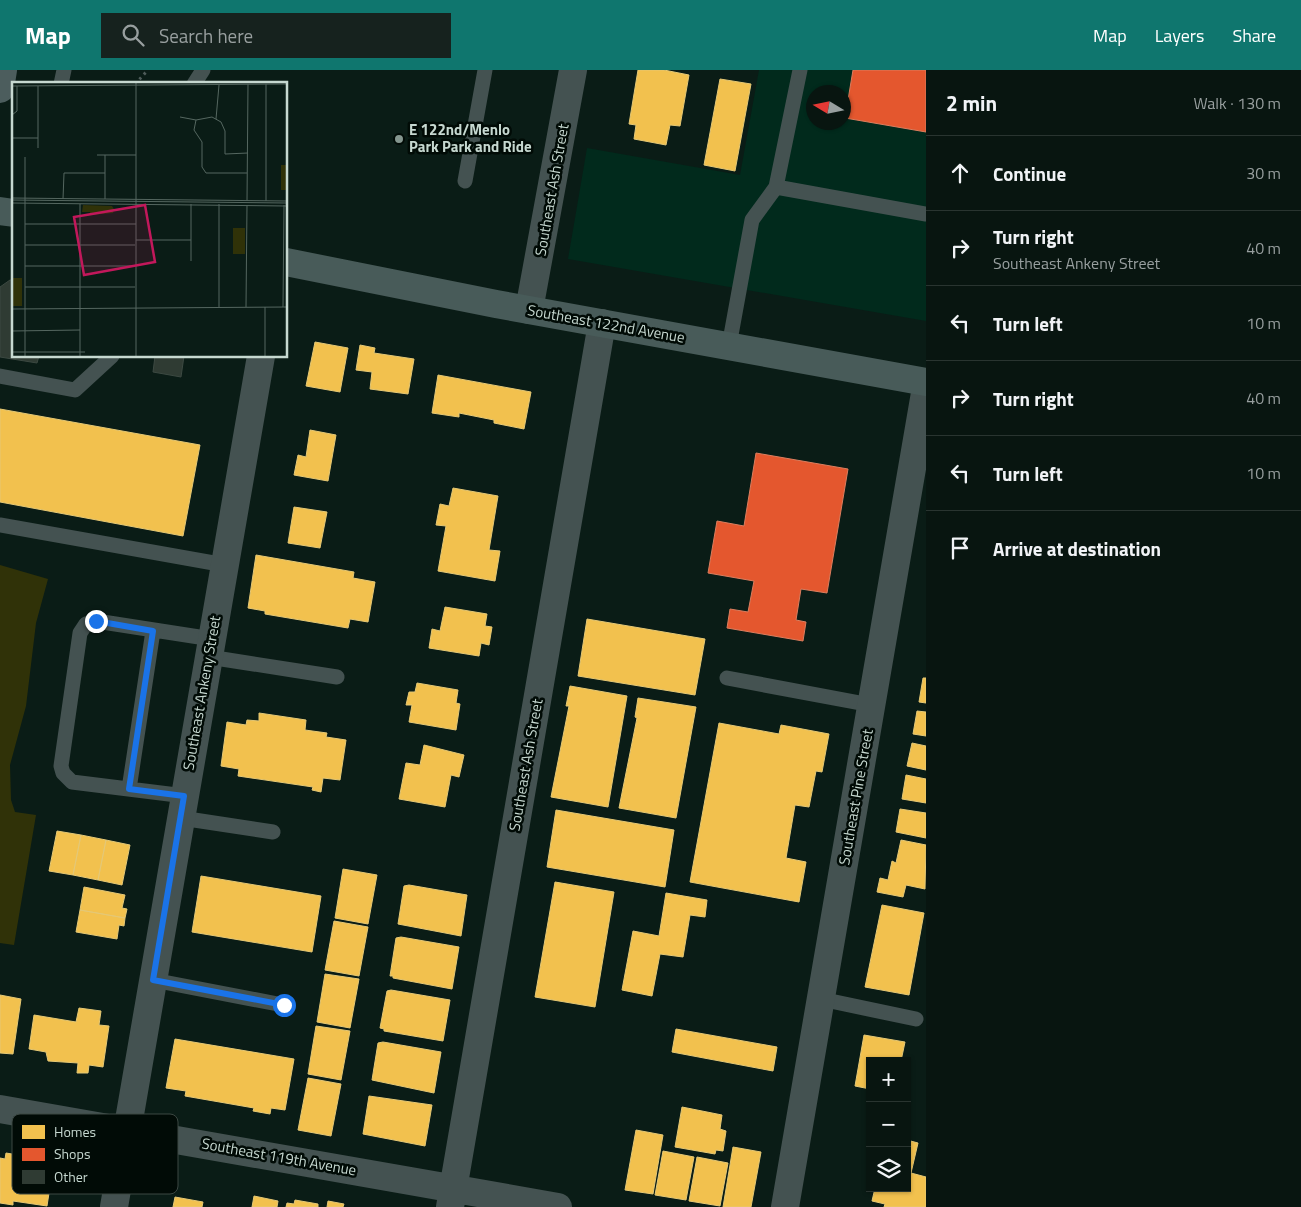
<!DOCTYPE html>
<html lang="en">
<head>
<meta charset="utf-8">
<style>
	body { margin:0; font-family:"Titillium Web",sans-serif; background:#16221e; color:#f1f3f6 }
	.controls { position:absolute; right:15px; bottom:15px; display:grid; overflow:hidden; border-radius:0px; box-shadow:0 1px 4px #0004 }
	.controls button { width:45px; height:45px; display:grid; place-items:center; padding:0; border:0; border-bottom:1px solid #293430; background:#081510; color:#f1f3f6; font:25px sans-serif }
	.compass { position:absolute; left:806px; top:15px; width:45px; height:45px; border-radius:50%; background:#081510; box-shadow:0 1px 4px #0004; rotate:280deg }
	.stop { position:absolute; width:15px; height:15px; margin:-11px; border:4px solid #1a73e8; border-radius:50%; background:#fff }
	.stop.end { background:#1a73e8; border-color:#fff; box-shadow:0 1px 5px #0008 }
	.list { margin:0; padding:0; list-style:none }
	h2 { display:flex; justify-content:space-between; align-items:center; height:65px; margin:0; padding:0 20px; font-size:21px }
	h2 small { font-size:16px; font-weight:400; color:#989f9f }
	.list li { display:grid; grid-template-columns:32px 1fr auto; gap:15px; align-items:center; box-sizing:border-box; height:75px; padding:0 20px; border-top:1px solid #293430 }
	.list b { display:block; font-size:19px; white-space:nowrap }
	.list p { margin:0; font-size:16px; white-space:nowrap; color:#989f9f }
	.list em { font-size:16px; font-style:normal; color:#989f9f }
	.icon { flex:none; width:28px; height:28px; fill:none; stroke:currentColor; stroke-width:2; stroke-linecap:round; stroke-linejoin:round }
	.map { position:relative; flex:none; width:926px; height:1137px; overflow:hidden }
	header { display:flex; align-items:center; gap:30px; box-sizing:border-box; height:70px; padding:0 25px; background:#0f766e; color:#fff }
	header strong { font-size:24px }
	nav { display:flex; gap:28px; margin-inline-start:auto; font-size:18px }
	.search { width:350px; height:45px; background:#16221e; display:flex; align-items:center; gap:12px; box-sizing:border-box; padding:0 18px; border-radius:0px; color:#989f9f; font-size:19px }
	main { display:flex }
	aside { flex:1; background:#081510 }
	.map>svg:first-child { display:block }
</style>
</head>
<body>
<header>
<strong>Map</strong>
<div class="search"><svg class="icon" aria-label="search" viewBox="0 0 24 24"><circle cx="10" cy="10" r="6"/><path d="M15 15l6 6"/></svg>Search here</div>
<nav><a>Map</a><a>Layers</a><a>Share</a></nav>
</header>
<main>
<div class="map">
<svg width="926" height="1137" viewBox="0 0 926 1137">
	<rect width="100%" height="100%" fill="#0a1c16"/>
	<path fill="#012a1c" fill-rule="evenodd" d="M759,0h167v251l-358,-62 19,-111 153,27zM814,22h30v30h-30z"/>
	<path fill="#303208" d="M0,495l48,14 -12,44 -10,83 -16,59 1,35 4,12 21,3 -22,130 -14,-2z"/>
	<path fill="#f2c14e" stroke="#e5c875" d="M638,0h26l25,5 -9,51 -10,-1 -4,20 -32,-6 2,-14 -7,-1z
		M720,9l31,5 -16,87 -31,-6z
		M315,272l33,6 -8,44 -34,-6z
		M360,275l15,3 -1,5 40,6 -6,35 -38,-5 2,-17 -16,-2z
		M438,305l93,17 -7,37 -30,-6v-3l-35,-7v4l-27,-4z
		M0,339l200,36 -17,91 -183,-34z
		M310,360l26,5 -8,46 -34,-6 4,-20 8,2z
		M453,418l45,8 -9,54 11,1 -5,30 -57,-10 8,-45 -10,-1 4,-21 9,2z
		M294,437l33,5 -7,36 -32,-5z
		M256,485l98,17 -1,6 22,4 -7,40 -18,-3 -2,9 -83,-14v-3l-17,-3z
		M445,537l42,7 -2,12 7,1 -3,18 -8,-2 -2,13 -50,-8 3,-19 8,2z
		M587,549l118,20 -10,56 -117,-19z
		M923,608h3v25l-7,-1z
		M417,613l41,7 -2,13 4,1 -4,26 -47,-8 3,-17h-6l3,-13h6z
		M570,616l57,10 -19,111 -57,-10 18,-91h-3z
		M638,628l58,9 -20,111 -57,-10 18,-90 -2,-1z
		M917,641l9,1v24l-13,-2z
		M259,643l47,7 -1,10 22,3 -1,4 20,3 -6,40 -17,-2 -2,14 -9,-2 1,-3 -75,-11 1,-7 -18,-3 6,-44 19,3 1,-5 12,1z
		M719,653l60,11 2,-9 48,9 -7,38 -6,-1 -7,36 -14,-2 -9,53 20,4 -7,40 -109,-20z
		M912,673l14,3v24l-19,-4z
		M424,675l40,10 -5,22 -8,-2 -6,32 -46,-8 7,-36 14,2z
		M906,705l20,4v24l-24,-4z
		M900,739l26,4v25l-30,-6z
		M556,740l118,20 -9,57 -118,-20z
		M57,761l24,4 -8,40 -24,-4z
		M81,765l25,5 -8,40 -25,-5z
		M106,770l24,5 -8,40 -24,-5z
		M901,770l25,5 -1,44 -19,-4 -3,12 -26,-5 3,-14 8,2 4,-19 4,2z
		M343,799l34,6 -9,49 -33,-6z
		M201,806l120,20 -9,56 -120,-20z
		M555,812l59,10 -19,115 -60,-10z
		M409,815l58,10 -6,41 -63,-12 6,-38z
		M84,817l41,8 -3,13 5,1 -2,9 -45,-8z
		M666,823l41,7 -2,17 -15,-2 -7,42 -23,-3 -8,42 -30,-6 11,-59 26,5z
		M882,835l42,8 -15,82 -44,-8z
		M80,840l45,8 -1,8 -5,-1 -2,14 -41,-7z
		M334,851l34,6 -9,49 -34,-6z
		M401,867l58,10 -7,42 -59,-11v-2h-3l6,-38z
		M325,904l34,5 -9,49 -33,-6z
		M391,920l59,10 -7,41 -59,-10v-2l-4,-1 7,-37z
		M0,925l21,4 -8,55 -13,-1z
		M79,938l22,3 -2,14 10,1 -6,41 -14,-2 -1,8h-11l1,-10 -30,-2 -2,-9 -17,-3 5,-34 42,7z
		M316,956l34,5 -9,49 -33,-6z
		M676,959l101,18 -4,24 -101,-19z
		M864,965l41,7 -4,19h-31v28l-15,-3z
		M175,969l119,20 -9,51 -14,-2 -1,6 -17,-3 1,-3 -69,-12 1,-5 -20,-3z
		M383,972l58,10 -7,41 -62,-13 6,-37z
		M308,1008l33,6 -10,52 -33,-6z
		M369,1026l63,9 -7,41 -62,-12z
		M682,1037l40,8 -2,14 6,2 -3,20 -7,-1 -1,4 -40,-7z
		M636,1060l27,5 -10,59 -28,-4z
		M907,1070l11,3 -7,30 15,4v30h-42l1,-3 -13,-3 3,-13h32z
		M733,1077l28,5 -10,55h-28z
		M663,1081l31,6 -8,43 -31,-5z
		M6,1083l48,8 -7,45 -34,-5v4l-13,-2v-45l5,1z
		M697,1087l31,6 -8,43 -31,-5z
		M254,1126l24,5 -1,6h-25z
		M175,1127l28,5 -1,5h-29z
		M295,1130l23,4v3h-32l1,-4 7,1z
		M328,1131l16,3 -1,3h-16z"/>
	<path fill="#e4572e" stroke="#db7e5f" d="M853,0h73v62l-81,-14z
		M756,383l92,16 -21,124 -26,-4 -5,31 10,2 -3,19 -76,-13 3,-19 18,3 6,-31 -46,-8 9,-52 27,5z"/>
	<path fill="#2f3b33" stroke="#3c4942" d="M10,210l4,1v75h25l-2,7 -37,-6v-70z
		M155,286h29l-3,21 -28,-5z"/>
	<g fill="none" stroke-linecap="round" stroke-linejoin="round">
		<path stroke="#4f5c5a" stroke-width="3" stroke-dasharray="2.5 4" stroke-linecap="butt" d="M135,14l13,-14"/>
		<path stroke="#445251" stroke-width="15" d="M61,14l3,-14
			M194,14l9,-14
			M465,111l20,-111
			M776,117l24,-117
			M729,276l23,-126 24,-33 150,27
			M0,306l75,14 37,-34
			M0,455l225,40
			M209,587l128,20
			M727,608l144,27
			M129,719l24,-158
			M185,726l-113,-14 -9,-9 -2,-7 19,-133 6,-9 10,-3 116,18
			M181,748l92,14
			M153,910l130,25
			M821,929l95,20"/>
		<path stroke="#445251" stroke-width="28" d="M529,240l44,-240
			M0,1039l558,98
			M114,1137l147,-851
			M450,1137l152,-884
			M785,1137l141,-820"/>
		<path stroke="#4c5d5d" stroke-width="28" d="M0,19l3,-19"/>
		<path stroke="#485b59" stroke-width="28" d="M0,141l14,2
			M286,192l210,42 430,78"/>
	</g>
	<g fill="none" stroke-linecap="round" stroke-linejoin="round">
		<path stroke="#1a73e8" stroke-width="6" d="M96,551l57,10 -24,158 55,7 -31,184 131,25"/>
	</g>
	<circle fill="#84968f" stroke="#010b06" stroke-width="2" cx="399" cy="69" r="5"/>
	<g text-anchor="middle" stroke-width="5" stroke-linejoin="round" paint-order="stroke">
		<g font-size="15" font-weight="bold" fill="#c6d8d0" stroke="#010b06" text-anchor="start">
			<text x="409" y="65">E 122nd/Menlo<tspan x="409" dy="17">Park Park and Ride</tspan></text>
		</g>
		<g font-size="15" fill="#c6d8d0" stroke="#010b06">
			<text transform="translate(552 120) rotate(-80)" y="5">Southeast Ash Street</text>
			<text transform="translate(606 254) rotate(10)" y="5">Southeast 122nd Avenue</text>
			<text transform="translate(202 623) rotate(-80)" y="5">Southeast Ankeny Street</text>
			<text transform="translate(526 695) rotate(-80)" y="5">Southeast Ash Street</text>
			<text transform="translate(856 727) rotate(-80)" y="5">Southeast Pine Street</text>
			<text transform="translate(279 1087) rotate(10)" y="5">Southeast 119th Avenue</text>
		</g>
	</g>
	<g transform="translate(12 12)">
		<rect width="275" height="275" fill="#0a1c16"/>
		<path d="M269,83h6v25h-6zM71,123l29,1 2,3 -1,4 -23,2v-3h-8zM221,146h12v26h-12zM0,196h10v28h-10z" fill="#303208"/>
		<path fill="none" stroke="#556760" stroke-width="1" d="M0,4l275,-2M0,33l5,-4v-25M168,35l16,3M204,37l3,-34M184,38l16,-3 9,5 4,9v23l23,-1M184,38l-2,10 8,12v25l4,6M0,56h26M26,66v-62M85,73h39M194,91h41M0,116l275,3M51,117l1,-26h41M93,117v-44M0,118l275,3M235,119l1,-117M254,119v-117M0,121l275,3M68,122v153M179,122v57M13,142h111M124,158h55M13,163h110M13,184h110M13,205h110M207,225v-103M234,225l1,-102M271,225l1,-102M0,227l275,-2M0,249l68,-1M0,270h73M13,275v-200M124,275v-275M253,275v-50"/>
		<path fill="#c2185b" fill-opacity="0.15" stroke="#c2185b" stroke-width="2.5" d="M133,123l10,57 -71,13 -10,-58z"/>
		<rect width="275" height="275" fill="none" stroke="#c6d8d0" stroke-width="2.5"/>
	</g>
	<rect x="12" y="1044" width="166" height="80" rx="8" fill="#010b06" stroke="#3c4843" stroke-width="1"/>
	<rect x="22" y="1055" width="23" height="14" fill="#f2c14e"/>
	<rect x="22" y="1078" width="23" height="13" fill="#e4572e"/>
	<rect x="22" y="1100" width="23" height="14" fill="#2f3b33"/>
	<g font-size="14" fill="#c6d8d0">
		<text x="54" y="1067">Homes</text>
		<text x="54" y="1089">Shops</text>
		<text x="54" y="1112">Other</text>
	</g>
</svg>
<div class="controls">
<button>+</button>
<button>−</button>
<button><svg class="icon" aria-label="layers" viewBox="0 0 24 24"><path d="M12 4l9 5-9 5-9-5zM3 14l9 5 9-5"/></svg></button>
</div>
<svg class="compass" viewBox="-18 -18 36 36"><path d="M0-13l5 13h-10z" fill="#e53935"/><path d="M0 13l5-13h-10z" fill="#989f9f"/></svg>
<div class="stop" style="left:284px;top:935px"></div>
<div class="stop end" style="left:96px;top:551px"></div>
</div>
<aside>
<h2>2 min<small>Walk · 130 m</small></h2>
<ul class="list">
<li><svg class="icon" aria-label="ahead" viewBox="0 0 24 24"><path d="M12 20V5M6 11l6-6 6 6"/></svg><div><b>Continue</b></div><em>30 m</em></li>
<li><svg class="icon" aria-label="right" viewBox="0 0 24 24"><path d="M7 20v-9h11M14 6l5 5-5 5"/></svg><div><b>Turn right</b><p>Southeast Ankeny Street</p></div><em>40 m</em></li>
<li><svg class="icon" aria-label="left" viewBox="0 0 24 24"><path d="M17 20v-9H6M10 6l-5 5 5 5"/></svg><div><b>Turn left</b></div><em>10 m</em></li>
<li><svg class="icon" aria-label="right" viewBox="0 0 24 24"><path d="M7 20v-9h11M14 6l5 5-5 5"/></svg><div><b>Turn right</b></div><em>40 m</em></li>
<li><svg class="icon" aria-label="left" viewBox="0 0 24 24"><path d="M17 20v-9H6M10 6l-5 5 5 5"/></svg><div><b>Turn left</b></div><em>10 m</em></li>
<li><svg class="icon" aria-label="arrive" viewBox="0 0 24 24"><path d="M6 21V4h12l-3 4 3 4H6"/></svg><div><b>Arrive at destination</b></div></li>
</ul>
</aside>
</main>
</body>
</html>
